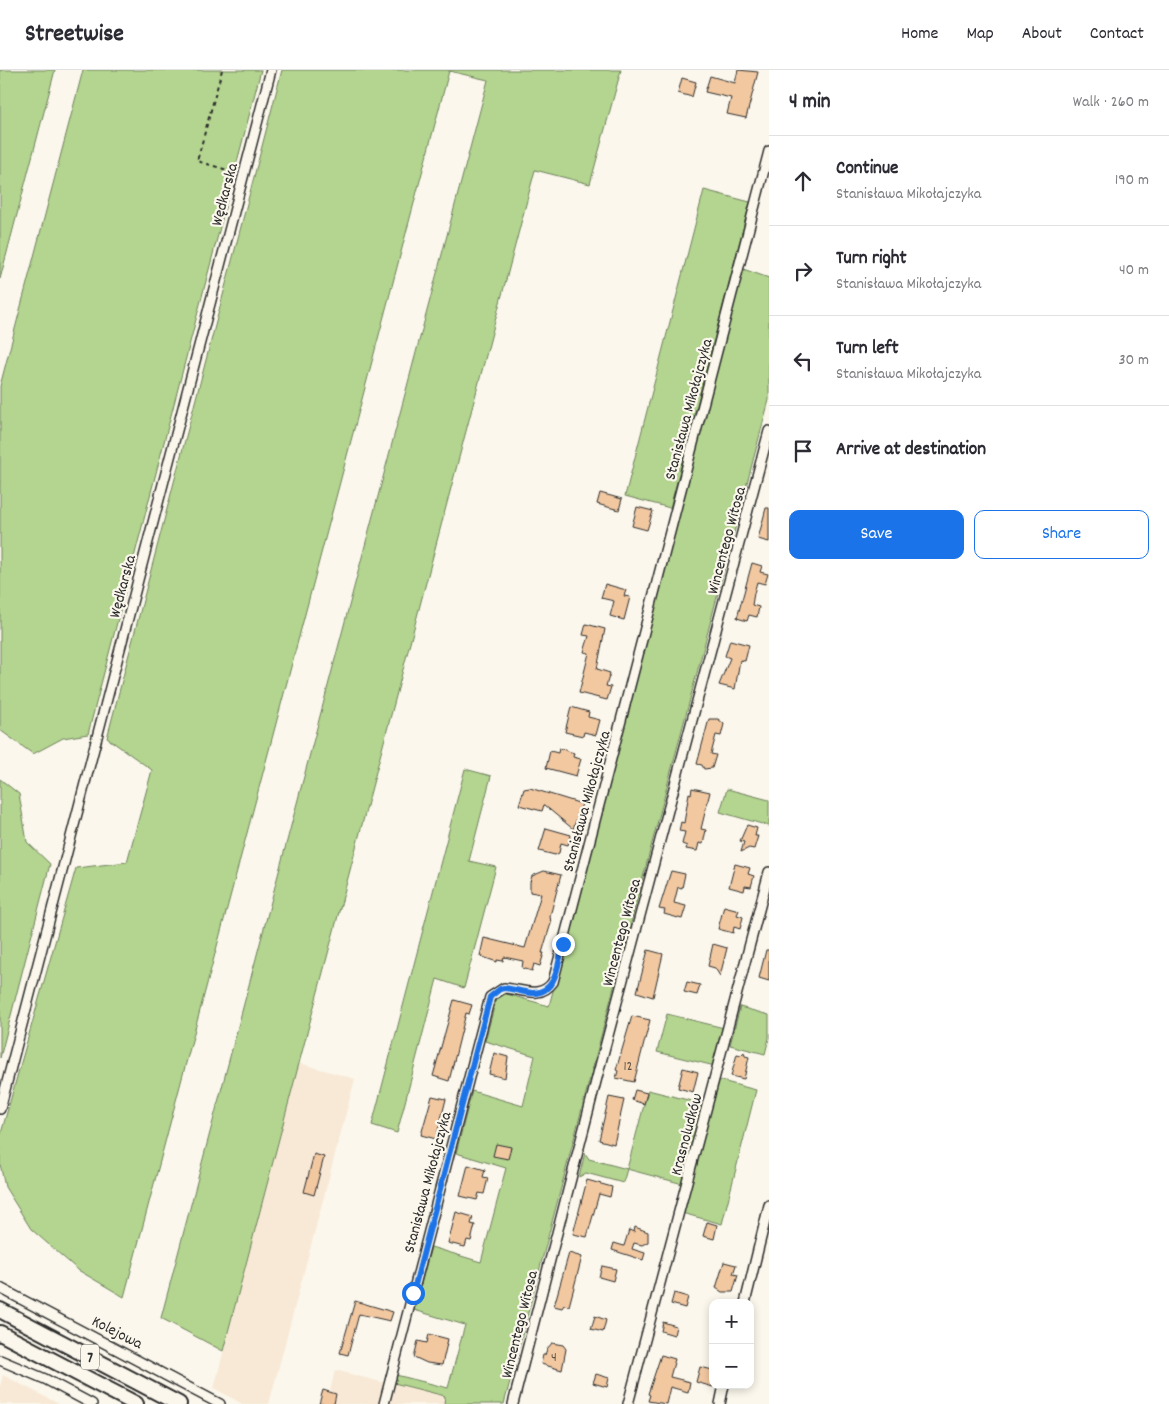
<!DOCTYPE html>
<html lang="en">
<head>
<meta charset="utf-8">
<style>
	body { margin:0; font-family:Dekko,sans-serif; background:#f2f2f3; color:#2b2b33 }
	.controls { position:absolute; right:15px; bottom:15px; display:grid; overflow:hidden; border-radius:10px; box-shadow:0 2px 8px #0003 }
	.controls button { width:45px; height:45px; display:grid; place-items:center; padding:0; border:0; border-bottom:1px solid #e1e1e2; background:#fff; color:#2b2b33; font:25px sans-serif }
	.stop { position:absolute; width:15px; height:15px; margin:-11px; border:4px solid #1a73e8; border-radius:50%; background:#fff }
	.stop.end { background:#1a73e8; border-color:#fff; box-shadow:0 1px 5px #0008 }
	.list { margin:0; padding:0; list-style:none }
	h2 { display:flex; justify-content:space-between; align-items:center; height:65px; margin:0; padding:0 20px; font-size:21px }
	h2 small { font-size:16px; font-weight:400; color:#7c7c81 }
	.list li { display:grid; grid-template-columns:32px 1fr auto; gap:15px; align-items:center; box-sizing:border-box; height:90px; padding:0 20px; border-top:1px solid #e1e1e2 }
	.list b { display:block; font-size:19px; white-space:nowrap }
	.list p { margin:0; font-size:16px; white-space:nowrap; color:#7c7c81 }
	.list em { font-size:16px; font-style:normal; color:#7c7c81 }
	.actions { display:flex; gap:10px; padding:15px 20px }
	.actions a { flex:1; padding:11px 0; border:1px solid #1a73e8; border-radius:10px; text-align:center; font-size:18px; color:#1a73e8 }
	.actions .main { background:#1a73e8; color:#fff }
	.icon { flex:none; width:28px; height:28px; fill:none; stroke:currentColor; stroke-width:2; stroke-linecap:round; stroke-linejoin:round }
	.map { position:relative; flex:none; width:769px; height:1334px; overflow:hidden }
	header { display:flex; align-items:center; gap:30px; box-sizing:border-box; height:70px; padding:0 25px; background:#fff; border-bottom:1px solid #e1e1e2 }
	header strong { font-size:24px }
	nav { display:flex; gap:28px; margin-inline-start:auto; font-size:18px }
	main { display:flex }
	aside { flex:1; background:#fff }
	.map>svg:first-child { display:block }
</style>
</head>
<body>
<header>
<strong>Streetwise</strong>
<nav><a>Home</a><a>Map</a><a>About</a><a>Contact</a></nav>
</header>
<main>
<div class="map">
<svg width="769" height="1334" viewBox="0 0 769 1334">
	<rect width="100%" height="100%" fill="#fbf7ec"/>
	<filter id="ink" filterUnits="userSpaceOnUse"><feTurbulence type="fractalNoise" baseFrequency=".02" numOctaves="2"/><feDisplacementMap in="SourceGraphic" scale="10" xChannelSelector="R" yChannelSelector="G"/><feConvolveMatrix kernelMatrix="1 2 1 2 8 2 1 2 1" color-interpolation-filters="sRGB"/></filter>
	<g filter="url(#ink)">
		<path fill="#f8e9d6" d="M299,993l56,16 -86,325h-27l-28,-16z
			M335,1300l50,13 -6,21h-52z
			M3,1305l56,29h-59v-18z
			M394,1313l52,13 -2,8h-56z"/>
		<path fill="#b3d58f" stroke="#6f805d" d="M0,0h55l-55,209z
			M83,0h178l-173,664 -25,4 -30,16 -33,-24v-344z
			M282,0h339l-31,114 -55,-14 -312,1181 -62,-33 327,-1238 -39,-9 -325,1226 -46,-27 -47,-41 -26,-42 -5,-23v-27l76,-269 51,-6 25,-92 -45,-32z
			M704,120l46,12 -80,306 -45,-12z
			M743,199l26,9v122l-265,1004h-60l1,-8 -51,-13 2,-8 52,13 17,-63 -51,-15 17,-63 50,15 25,-94 -50,-15 16,-62 51,15 12,-50 -50,-15 12,-45 6,-3 46,13z
			M465,699l26,7 -22,85 27,6 -32,121 -27,-9 -40,154 -25,-8z
			M0,709l19,15 8,48 23,22 -50,194z
			M727,719l42,11v26l-49,-14z
			M740,937l29,8v23l-4,16 -35,-9z
			M667,944l57,14 -9,38 -58,-14z
			M718,1010l38,10 -34,134 -40,-11z
			M648,1020l56,14 -21,80 -56,-15 -4,14 -37,-10 -7,4 6,-24 4,6 38,10z"/>
		<path fill="#f2c8a1" stroke="#2b2b2b" d="M738,0l20,2 -12,46 -19,-4 4,-16 -26,-6 5,-16 25,7z
			M682,8l14,4 -4,15 -14,-4z
			M600,423l22,6 -3,11 -22,-6z
			M637,437l16,4 -6,19 -15,-4z
			M766,438h3v34l-11,-3z
			M752,493l10,3 -2,6 8,2 -3,10 -8,-2 -3,11 -2,12 7,2 -2,10 -8,-2 -2,6 -10,-3z
			M605,514l21,6 -2,6 6,1 -6,23 -14,-4 4,-15 -13,-3z
			M586,554l19,5 -8,40 13,4 -4,13 5,1 -4,13 -28,-7 10,-40 -5,-1 5,-16 -6,-1z
			M730,570l19,5 -4,16 -5,-1 -5,29 -16,-4 11,-27 -5,-2z
			M571,637l18,5 -1,5 12,3 -4,15 -12,-3 -1,4 -18,-4z
			M709,649h9l6,5 -3,12 -5,-1 -5,19 5,1 -4,13 -8,1 -2,-4 -5,-1z
			M559,678l15,5 -1,4 8,2 -5,17 -30,-8 4,-17 8,2z
			M530,718l52,16 -9,25 -29,-24 -2,6 -23,-6 5,-16z
			M692,718l18,4 -9,37 5,1 -3,14 -4,-1 -2,8 -11,-2 1,-3 -5,-2 3,-12 -6,-1 2,-9 3,1 5,-30 2,1z
			M747,755l10,3 -2,8h3l-4,13 -5,-1 -8,4 3,-10 -4,-1z
			M546,758l25,7 -3,10 -7,-2 -2,10 -4,2 -16,-4z
			M735,794l15,4 -2,6 6,2 -3,11 -6,-1 -1,5 -15,-4z
			M544,801l17,4 -11,41 1,7 -9,30h2l-4,13 -6,-2 -2,7 -10,-3 1,-7 -19,-4 -1,4 -6,-1v2l-17,-6 4,-18 41,10 16,-54 -11,-2v-10l2,-6z
			M671,801l14,3 -3,14 -4,-1 -4,16 12,3 -4,13 -18,-5 1,-4 -6,-1z
			M724,836l15,4 -2,5 6,2 -3,12 -6,-2 -1,6 -15,-4z
			M713,874l14,4 -7,28 -5,-8 -7,-2z
			M648,880l15,4 -10,43 -16,-5z
			M766,880h3v31l-10,-3z
			M687,912l13,3 -3,10 -13,-3z
			M454,930l18,5 -3,9 -3,-1 -17,68 -16,-5z
			M632,946l18,4 -16,62 -18,-4 2,-7 -2,-1z
			M744,982l1,4 4,1 -5,22 -13,-3 6,-22 4,1z
			M494,983l14,4 -3,21 -16,-4z
			M683,998l15,4 -5,20 -15,-4z
			M635,1020l12,3 -3,11 -12,-4z
			M432,1026l14,3 -10,40 -15,-4z
			M609,1027l15,3 -10,44 -15,-4z
			M496,1074l15,3 -3,12 -15,-3z
			M314,1084l10,3 -10,38 -10,-3z
			M468,1095l17,5 -2,7 5,1 -4,16 -5,-1 -2,7 -17,-4z
			M587,1110l25,7 -2,10 -11,-3 -12,43 -14,-3z
			M456,1142l17,5 -2,7 4,1 -4,16 -4,-1 -2,7 -17,-4z
			M707,1152l10,3 -3,14 -11,-3z
			M635,1157l13,5v10l-6,3 -8,-2 -2,6 13,4 -2,7 -31,-10 2,-7 10,3 5,-16 5,2z
			M569,1183l13,4 -13,49 -5,-1 -2,3 -8,-2z
			M724,1192l12,3 -3,9 5,1 -5,17h-11l-6,-4z
			M602,1196l14,3 -3,12 -14,-4z
			M674,1223l14,4 -3,11 -14,-4z
			M355,1231l38,11 -3,9 -31,-7 -11,41 -8,-2z
			M595,1246l11,4 -3,12 -12,-3z
			M663,1252l13,4 -2,9 -13,-4z
			M429,1264l19,5 -6,26 -15,-2 -13,-6 4,-16 9,2z
			M552,1273l11,2 3,4 -4,21 -21,-6 2,-9h2l2,-6z
			M661,1285l14,4 -5,18 20,5 -2,10 -18,-5 -4,17 -18,-3 2,-6 -2,-1z
			M700,1297l13,3v17l-17,-5z
			M596,1304l13,4 -2,9 -14,-4z
			M323,1320l13,4 -2,10h-15z"/>
		<g fill="none" stroke-linecap="round" stroke-linejoin="round">
			<defs>
				<path id="minor" d="M0,1039l271,-1039
					M0,1218l220,116
					M745,1233l24,-98
					M0,1290l45,19 47,25
					M384,1334l106,-407 14,-9c18,1 36,12 49,-6l216,-831
					M513,1334l88,-342 168,-631
					M628,1334l141,-532
					M720,1334l4,-19"/>
				<path id="trunk" d="M0,1240l179,94
					M0,1263l136,71"/>
			</defs>
			<use href="#minor" stroke="#2b2b2b" stroke-width="12"/>
			<use href="#trunk" stroke="#2b2b2b" stroke-width="18"/>
			<path stroke="#2b2b2b" stroke-width="2" stroke-dasharray="4 4" stroke-linecap="butt" d="M222,0l-25,91 37,11"/>
			<use href="#minor" stroke="#fbf7ec" stroke-width="9"/>
			<use href="#trunk" stroke="#fbf7ec" stroke-width="14"/>
		</g>
	</g>
	<g fill="none" stroke-linecap="round" stroke-linejoin="round" filter="url(#ink)">
		<path stroke="#1a73e8" stroke-width="6" d="M413,1223l77,-296 10,-8 4,-1c10,1 18,4 28,5 25,1 26,-30 31,-49"/>
	</g>
	<g text-anchor="middle" stroke-width="4.5" stroke-linejoin="round" paint-order="stroke">
		<g font-size="14" fill="#5d5248">
			<text x="628" y="1000">12</text>
			<text x="554" y="1291">4</text>
		</g>
		<rect fill="#fbf7ec" stroke="#696865" stroke-width="1" x="81" y="1274.5" width="18" height="25" rx="4"/>
		<g font-size="15" font-weight="bold" fill="#2b2b2b">
			<text x="90" y="1292">7</text>
		</g>
		<g font-size="16" fill="#2b2b2b" stroke="#fbf7ec">
			<text transform="translate(223 124) rotate(-75)" y="6">Wędkarska</text>
			<text transform="translate(687 339) rotate(-75)" y="6">Stanisława Mikołajczyka</text>
			<text transform="translate(725 470) rotate(-75)" y="6">Wincentego Witosa</text>
			<text transform="translate(121 516) rotate(-75)" y="6">Wędkarska</text>
			<text transform="translate(585 731) rotate(-75)" y="6">Stanisława Mikołajczyka</text>
			<text transform="translate(620 862) rotate(-75)" y="6">Wincentego Witosa</text>
			<text transform="translate(685 1064) rotate(-75)" y="6">Krasnoludków</text>
			<text transform="translate(426 1112) rotate(-75)" y="6">Stanisława Mikołajczyka</text>
			<text transform="translate(518 1254) rotate(-76)" y="6">Wincentego Witosa</text>
			<text transform="translate(118 1261) rotate(27)" y="6">Kolejowa</text>
		</g>
	</g>
</svg>
<div class="controls">
<button>+</button>
<button>−</button>
</div>
<div class="stop" style="left:413px;top:1223px"></div>
<div class="stop end" style="left:563px;top:874px"></div>
</div>
<aside>
<h2>4 min<small>Walk · 260 m</small></h2>
<ul class="list">
<li><svg class="icon" aria-label="ahead" viewBox="0 0 24 24"><path d="M12 20V5M6 11l6-6 6 6"/></svg><div><b>Continue</b><p>Stanisława Mikołajczyka</p></div><em>190 m</em></li>
<li><svg class="icon" aria-label="right" viewBox="0 0 24 24"><path d="M7 20v-9h11M14 6l5 5-5 5"/></svg><div><b>Turn right</b><p>Stanisława Mikołajczyka</p></div><em>40 m</em></li>
<li><svg class="icon" aria-label="left" viewBox="0 0 24 24"><path d="M17 20v-9H6M10 6l-5 5 5 5"/></svg><div><b>Turn left</b><p>Stanisława Mikołajczyka</p></div><em>30 m</em></li>
<li><svg class="icon" aria-label="arrive" viewBox="0 0 24 24"><path d="M6 21V4h12l-3 4 3 4H6"/></svg><div><b>Arrive at destination</b></div></li>
</ul>
<div class="actions"><a class="main">Save</a><a>Share</a></div>
</aside>
</main>
</body>
</html>
